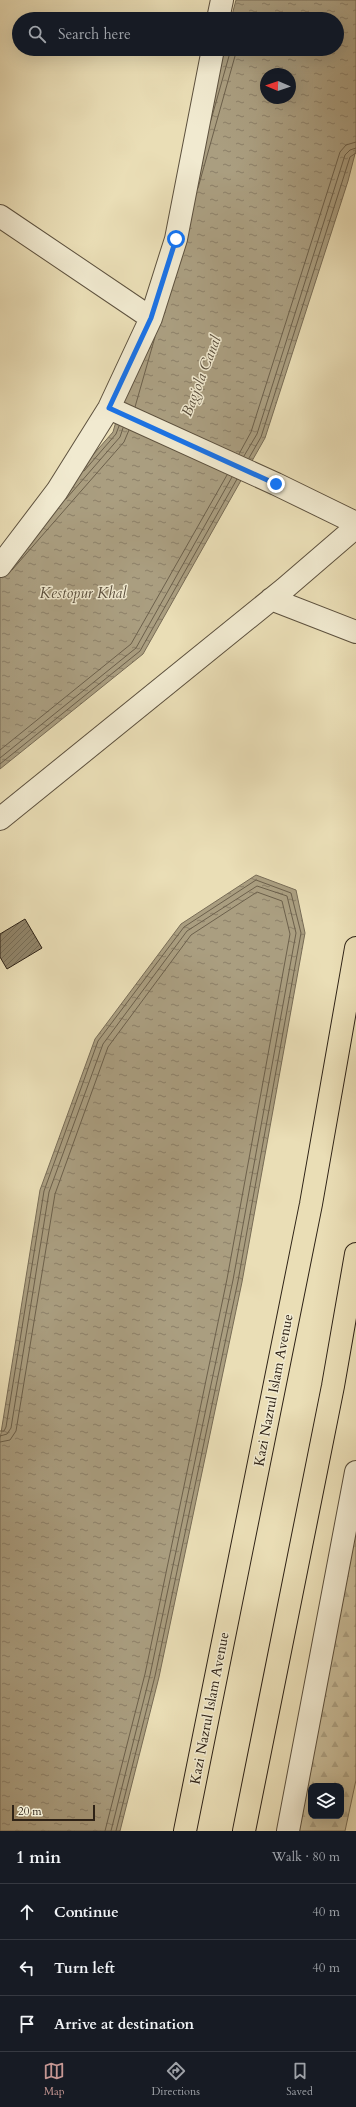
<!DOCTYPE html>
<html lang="en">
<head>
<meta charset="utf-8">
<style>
	body { margin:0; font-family:Cardo,serif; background:#20242c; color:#f1f3f6 }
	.controls { position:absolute; right:12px; bottom:12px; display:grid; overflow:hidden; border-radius:8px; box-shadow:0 4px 16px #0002 }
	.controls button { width:36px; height:36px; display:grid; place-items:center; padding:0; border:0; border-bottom:1px solid #363941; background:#171b24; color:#f1f3f6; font:20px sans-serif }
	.compass { position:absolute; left:260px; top:68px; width:36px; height:36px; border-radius:50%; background:#171b24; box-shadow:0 4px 16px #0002; rotate:272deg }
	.scale { position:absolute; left:12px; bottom:10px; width:83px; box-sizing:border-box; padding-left:4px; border:2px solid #2e2216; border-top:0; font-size:11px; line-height:14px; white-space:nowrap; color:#2e2216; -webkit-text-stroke:3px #f1ead0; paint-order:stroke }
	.stop { position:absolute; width:12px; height:12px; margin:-9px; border:3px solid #1a73e8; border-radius:50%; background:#fff }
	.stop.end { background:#1a73e8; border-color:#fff; box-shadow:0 1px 4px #0008 }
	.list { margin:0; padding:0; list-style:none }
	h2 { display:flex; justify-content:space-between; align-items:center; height:52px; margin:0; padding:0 16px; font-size:17px }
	h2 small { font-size:13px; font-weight:400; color:#9ea1a6 }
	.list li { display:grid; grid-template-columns:26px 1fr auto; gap:12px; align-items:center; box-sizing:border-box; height:56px; padding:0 16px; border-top:1px solid #363941 }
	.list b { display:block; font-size:15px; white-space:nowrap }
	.list em { font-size:13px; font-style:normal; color:#9ea1a6 }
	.icon { flex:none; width:22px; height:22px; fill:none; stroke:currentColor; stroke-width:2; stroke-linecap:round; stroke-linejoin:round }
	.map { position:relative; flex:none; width:356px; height:1831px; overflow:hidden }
	.search { position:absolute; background:#171b24; box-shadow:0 4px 16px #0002; left:12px; right:12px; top:12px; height:44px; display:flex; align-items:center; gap:10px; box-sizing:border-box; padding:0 14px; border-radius:22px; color:#9ea1a6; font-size:15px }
	.sheet { height:220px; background:#171b24 }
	nav { display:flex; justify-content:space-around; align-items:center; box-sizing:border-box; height:56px; border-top:1px solid #363941; background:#171b24; font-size:11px; color:#9ea1a6 }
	nav a { display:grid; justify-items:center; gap:2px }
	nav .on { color:#c59692 }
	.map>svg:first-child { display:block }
</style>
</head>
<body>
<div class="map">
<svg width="356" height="1831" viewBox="0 0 356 1831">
	<defs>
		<pattern id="forest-firs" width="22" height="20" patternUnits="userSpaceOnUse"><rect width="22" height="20" fill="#cabe9b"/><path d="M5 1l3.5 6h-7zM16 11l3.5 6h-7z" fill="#aea385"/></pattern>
		<pattern id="water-ripples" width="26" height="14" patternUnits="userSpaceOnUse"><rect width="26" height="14" fill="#aa9e80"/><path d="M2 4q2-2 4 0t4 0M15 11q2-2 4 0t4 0" fill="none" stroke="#8b8068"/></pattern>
		<pattern id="building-hatch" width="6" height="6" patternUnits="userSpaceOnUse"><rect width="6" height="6" fill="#908469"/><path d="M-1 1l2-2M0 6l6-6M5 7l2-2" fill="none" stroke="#766c55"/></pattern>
	</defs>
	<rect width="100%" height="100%" fill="#eadeb6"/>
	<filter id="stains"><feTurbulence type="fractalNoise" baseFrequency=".005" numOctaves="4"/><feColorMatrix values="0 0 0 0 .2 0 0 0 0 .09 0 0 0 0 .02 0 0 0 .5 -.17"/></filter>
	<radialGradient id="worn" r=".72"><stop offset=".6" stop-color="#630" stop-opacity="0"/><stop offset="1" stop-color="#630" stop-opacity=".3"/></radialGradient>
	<path fill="url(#forest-firs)" stroke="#7c7058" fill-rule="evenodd" d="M356,1462v318l-11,51h-65zM311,1786h30v30h-30z"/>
	<path fill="url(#water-ripples)" stroke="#786c56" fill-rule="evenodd" d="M236,0h120v150l-8,31 -83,257 -122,216 -143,115v-208l113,-129 109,-383h115v-30h-106zM266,74h24v24h-24z
		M256,875l40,15 9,43 -63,349 -83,395 -39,154h-120v-392l40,-249 55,-151 86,-115z"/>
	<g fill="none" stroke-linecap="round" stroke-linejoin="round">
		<path stroke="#6c604b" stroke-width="1" d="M211,120l20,-71
			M198,188l39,-139
			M135,407l20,-70
			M239,454l12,-22 89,-280 6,-7 10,-3
			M244,456l13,-22 88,-279 5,-5 6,-2
			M249,458l12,-21 89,-280 6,-4
			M84,471l32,-37 3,-8
			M66,499l54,-62 3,-9
			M12,570l112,-128 5,-12
			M0,750l131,-106 96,-169
			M0,758l136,-110 96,-171
			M0,764l140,-113 97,-172
			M0,1431h4l2,-4 38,-236 54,-150 86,-114 72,-47 35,13 10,40 -63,348 -83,395 -39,155
			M0,1436l7,-2 4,-6 38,-236 54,-148 84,-113 70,-45 30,10 9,37 -63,347 -83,395 -39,156
			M0,1442l10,-2 6,-9 39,-237 53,-147 83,-112 66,-43 25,9 8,33 -63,345 -82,395 -40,157"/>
	</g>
	<path fill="url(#building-hatch)" stroke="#2e2216" d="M25,919l17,29 -35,21 -7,-12v-23z"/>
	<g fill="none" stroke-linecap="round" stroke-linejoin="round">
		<defs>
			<path id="minor" d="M218,19l4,-19
				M0,216l151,102
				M109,408l167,76 80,39
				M0,566l57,-75 52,-83 42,-90 25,-79 37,-190
				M271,599l85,33
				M0,819l284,-230 72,-62
				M288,1831l68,-359"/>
			<path id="major" d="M185,1831l126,-627 45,-256
				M244,1831l89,-445 23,-132"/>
		</defs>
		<use href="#minor" stroke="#5d513e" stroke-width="24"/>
		<use href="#major" stroke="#2e2216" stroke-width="24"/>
		<use href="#minor" stroke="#f1ead0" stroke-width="22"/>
		<use href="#major" stroke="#eadeb6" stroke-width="22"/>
	</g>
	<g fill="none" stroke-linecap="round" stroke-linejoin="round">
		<path stroke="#1a73e8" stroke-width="5" d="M176,239l-25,79 -42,90 167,76"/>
	</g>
	<g text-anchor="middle" stroke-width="3" stroke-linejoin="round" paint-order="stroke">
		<g font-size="14" fill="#2e2216" stroke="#f1ead0">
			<text transform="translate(273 1390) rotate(-79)" y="5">Kazi Nazrul Islam Avenue</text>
			<text transform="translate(209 1708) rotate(-79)" y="5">Kazi Nazrul Islam Avenue</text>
		</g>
		<g font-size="15" font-style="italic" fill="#594d3b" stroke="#f1ead0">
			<text transform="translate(201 376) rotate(-69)" y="5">Bagjola Canal</text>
			<text x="83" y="598">Kestopur Khal</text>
		</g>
	</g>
	<rect width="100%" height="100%" filter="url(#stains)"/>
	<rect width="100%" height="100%" fill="url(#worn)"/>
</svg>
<div class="controls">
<button><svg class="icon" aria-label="layers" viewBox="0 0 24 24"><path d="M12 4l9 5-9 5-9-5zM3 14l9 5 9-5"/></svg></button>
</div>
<svg class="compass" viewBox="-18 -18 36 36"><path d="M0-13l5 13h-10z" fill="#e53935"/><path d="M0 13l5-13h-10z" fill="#9ea1a6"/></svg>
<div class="scale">20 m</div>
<div class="stop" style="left:176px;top:239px"></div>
<div class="stop end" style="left:276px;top:484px"></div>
<div class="search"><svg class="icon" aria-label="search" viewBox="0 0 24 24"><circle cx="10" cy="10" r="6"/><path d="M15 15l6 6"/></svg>Search here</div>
</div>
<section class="sheet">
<h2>1 min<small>Walk · 80 m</small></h2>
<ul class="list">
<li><svg class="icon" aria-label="ahead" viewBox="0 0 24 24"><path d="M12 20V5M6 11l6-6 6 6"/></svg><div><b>Continue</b></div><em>40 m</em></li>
<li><svg class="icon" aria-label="left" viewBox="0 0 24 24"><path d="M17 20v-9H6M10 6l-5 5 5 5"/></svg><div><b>Turn left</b></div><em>40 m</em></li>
<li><svg class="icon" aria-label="arrive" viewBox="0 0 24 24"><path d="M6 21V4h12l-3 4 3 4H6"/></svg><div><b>Arrive at destination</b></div></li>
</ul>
</section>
<nav>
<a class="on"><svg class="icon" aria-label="map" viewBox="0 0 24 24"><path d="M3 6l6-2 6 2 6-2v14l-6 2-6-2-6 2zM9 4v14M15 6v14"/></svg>Map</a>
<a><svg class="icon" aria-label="directions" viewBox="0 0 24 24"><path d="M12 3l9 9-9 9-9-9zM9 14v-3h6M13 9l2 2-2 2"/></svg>Directions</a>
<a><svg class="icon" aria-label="saved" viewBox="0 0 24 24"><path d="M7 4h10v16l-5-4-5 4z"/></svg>Saved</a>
</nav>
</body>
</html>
